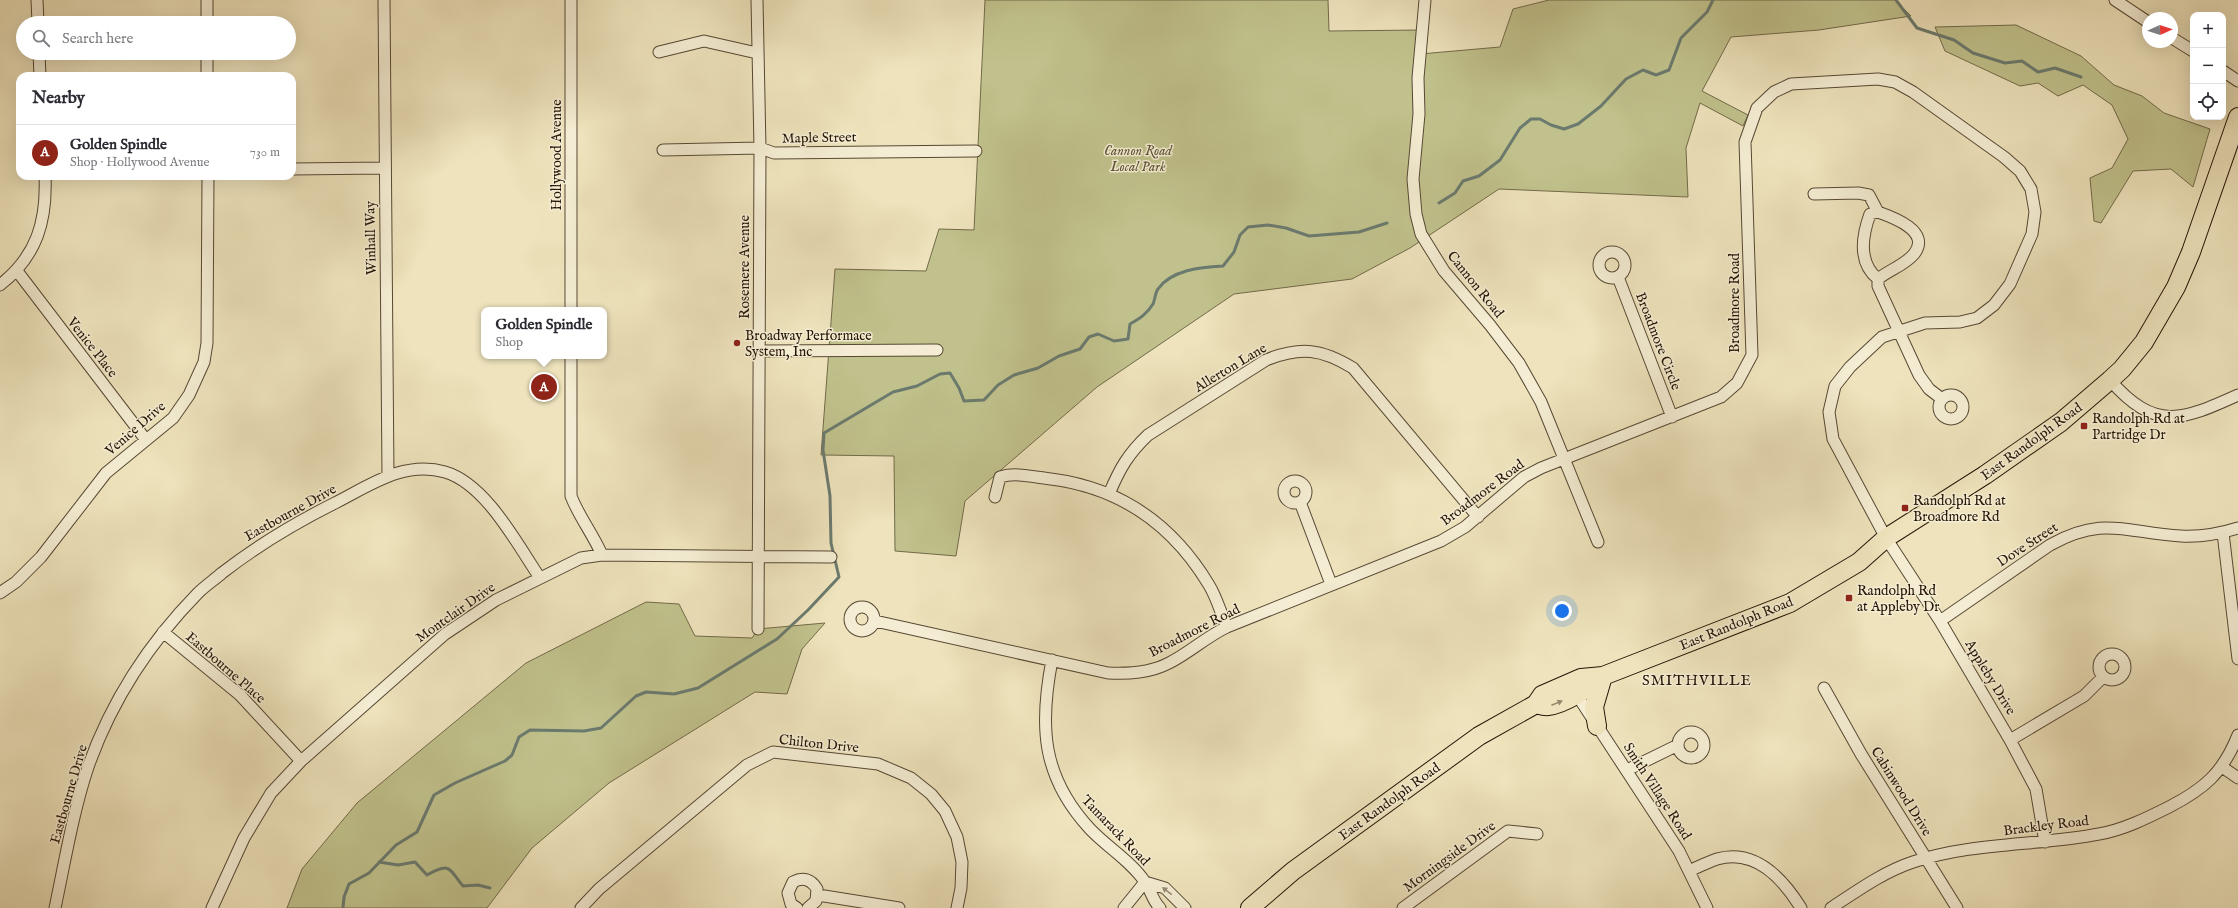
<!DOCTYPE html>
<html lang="en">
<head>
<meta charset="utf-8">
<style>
	body { margin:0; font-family:"IM FELL English",serif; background:#f2f2f3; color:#2b2b33 }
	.controls { position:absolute; right:12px; top:12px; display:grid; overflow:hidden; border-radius:8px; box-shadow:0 4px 16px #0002 }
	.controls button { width:36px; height:36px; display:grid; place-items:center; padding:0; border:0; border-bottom:1px solid #e1e1e2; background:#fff; color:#2b2b33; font:20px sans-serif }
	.compass { position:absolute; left:2142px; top:12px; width:36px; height:36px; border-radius:50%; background:#fff; box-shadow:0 4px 16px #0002; rotate:87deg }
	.you { position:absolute; left:1562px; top:611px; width:14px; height:14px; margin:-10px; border:3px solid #fff; border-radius:50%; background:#1a73e8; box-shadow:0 0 0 6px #1a73e833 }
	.badge { display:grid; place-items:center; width:26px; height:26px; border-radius:50%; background:#8f2418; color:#fff; font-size:13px; font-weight:700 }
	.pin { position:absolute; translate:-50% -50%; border:2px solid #fff; box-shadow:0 1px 4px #0006 }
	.popup { position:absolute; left:481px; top:307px; width:126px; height:52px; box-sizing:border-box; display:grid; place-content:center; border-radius:8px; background:#fff; filter:drop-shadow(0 1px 3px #0005); font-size:13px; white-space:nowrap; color:#7c7c81 }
	.popup b { font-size:15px; color:#2b2b33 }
	.popup::after { content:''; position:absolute; left:50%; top:100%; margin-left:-8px; border:8px solid transparent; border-top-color:#fff }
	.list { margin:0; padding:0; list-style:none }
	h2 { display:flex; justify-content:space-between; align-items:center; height:52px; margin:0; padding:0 16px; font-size:17px }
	h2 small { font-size:13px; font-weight:400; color:#7c7c81 }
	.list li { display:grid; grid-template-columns:26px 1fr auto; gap:12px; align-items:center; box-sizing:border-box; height:56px; padding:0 16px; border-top:1px solid #e1e1e2 }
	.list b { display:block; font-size:15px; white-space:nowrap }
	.list p { margin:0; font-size:13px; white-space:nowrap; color:#7c7c81 }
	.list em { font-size:13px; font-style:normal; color:#7c7c81 }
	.icon { flex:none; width:22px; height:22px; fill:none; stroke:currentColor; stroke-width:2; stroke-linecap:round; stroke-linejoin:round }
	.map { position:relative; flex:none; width:2238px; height:908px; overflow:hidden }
	.search { position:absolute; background:#fff; box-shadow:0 4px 16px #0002; left:16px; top:16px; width:280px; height:44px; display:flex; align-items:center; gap:10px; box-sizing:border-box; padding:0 14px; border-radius:22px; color:#7c7c81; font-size:15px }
	.panel { position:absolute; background:#fff; box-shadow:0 4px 16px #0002; left:16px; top:72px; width:280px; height:108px; border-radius:12px }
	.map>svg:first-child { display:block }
</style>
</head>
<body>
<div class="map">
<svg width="2238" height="908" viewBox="0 0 2238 908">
	<rect width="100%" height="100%" fill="#eee3bc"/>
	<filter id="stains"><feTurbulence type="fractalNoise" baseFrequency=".005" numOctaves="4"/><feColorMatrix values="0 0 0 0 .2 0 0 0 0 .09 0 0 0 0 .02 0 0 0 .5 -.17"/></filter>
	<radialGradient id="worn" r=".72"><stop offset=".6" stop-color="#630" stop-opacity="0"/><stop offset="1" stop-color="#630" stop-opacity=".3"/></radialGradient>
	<path fill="#c0c18c" stroke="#726a49" d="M985,0h343l1,31 91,-1v24l80,-7 13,-38 36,-9h346l16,16 -92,14 -88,7 -29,54 46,24 -5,11 -43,-23 -14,45 2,49 -189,-8 -89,59 -58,31 -118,15 -137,93 -132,114 -9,55 -61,-5 -1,-95 -73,-1 14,-186 91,2 13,-42 35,1z
		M2016,25l65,31 33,29 28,11 22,17 46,16 -17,58 -22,-18 -38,2 -32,52 -7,-2 -4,-43 22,-10 16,-29 -16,-34 -29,-20 -25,11 -20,-13 -18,3 -75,-35 -10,-24z
		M646,602l33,2 16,32 57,2 6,-9 67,-6 -23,26 -15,45 -32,-2 -146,91 -77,65 -45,60h-200l15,-39 55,-66 169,-140z"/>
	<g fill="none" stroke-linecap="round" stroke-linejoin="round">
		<path stroke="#6b7a6e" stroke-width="3" d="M1896,0l21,28 37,12 19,13 32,10 17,-2 16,11 17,-4 26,9
			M1439,203l16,-10 8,-12 16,-5 21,-16 20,-32 11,-9h9l11,6 13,4 14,-5 23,-18 25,-27 17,-9 13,5 13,-5 12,-32 26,-26 6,-12
			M379,862l19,3 17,-3 12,13c25,-14 22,-5 36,11l15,-1 12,3
			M343,908l1,-11 5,-13 20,-11 27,-28 21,-13 17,-37 21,-12 50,-22 7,-6 7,-18 11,-7 54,1 17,-3 35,-32 10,-4 28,2 24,-6 79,-49 31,-29 31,-33 -8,-34 -1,-47 -7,-46 1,-17 69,-41 24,-6 23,-12 10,-1 9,15 5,13 20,-1 14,-15 16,-10 24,-7 21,-12 21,-7 9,-12 9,-3 16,7 14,-2 2,-15c9,-5 17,-10 23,-20 2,-4 2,-11 5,-15 13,-19 43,-22 65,-23l11,-14 6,-17 8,-8 20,-2 18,3 23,8 50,-4 28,-9"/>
		<defs>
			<path id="minor" d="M37,0l1,23
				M207,0v23
				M384,0l4,476
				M571,0v310
				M757,0l3,148 -2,481
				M1425,0l-7,78 1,36 -6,65 3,35 5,20 23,37 46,54 29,38 22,39 57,140
				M2115,0l33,22
				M2172,38l21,13
				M659,52l45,-11 53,12
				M39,53l1,23
				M207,53v23
				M2223,71l15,10
				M663,150l97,-2 14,5 202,-2
				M292,169l92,-1
				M1814,194l44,-1 11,2 9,17
				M1878,212c14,5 54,19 36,42 -9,11 -25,16 -36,25 -20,-16 -16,-43 -8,-65z
				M1599 265a13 13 0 1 1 26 0a13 13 0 1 1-26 0Z
				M17,271l129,169
				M1618,277l54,140
				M1878,279v7l41,89 10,14 13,10
				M0,285c37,-29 47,-64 45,-109
				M759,351l178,-1
				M571,356v140c8,21 22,38 31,59
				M2110,380c45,52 73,40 128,15
				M1939 407a12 12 0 1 1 24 0a12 12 0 1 1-24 0Z
				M1284 492a11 11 0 1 1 22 0a11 11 0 1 1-22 0Z
				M1109,494c11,-26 19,-40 39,-59l118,-75c35,-14 56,-11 87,8l125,149
				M995,497l5,-20c16,-5 33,0 51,2 70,9 122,46 158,106 8,13 12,29 18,42
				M1300,502l31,82
				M2223,533l15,126
				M0,593l16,-11 25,-25 65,-84 67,-55 16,-23 15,-33 3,-19 1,-167
				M850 619a12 12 0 1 1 24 0a12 12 0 1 1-24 0Z
				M875,621l233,52c21,1 42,0 61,-10 20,-10 37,-26 58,-36l214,-86 24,-14 59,-50 17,-9 180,-71 16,-14 15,-28 -7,-213 12,-34 17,-16 17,-8 87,-5 17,3 18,10 91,65 16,14 11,18 4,23 -3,22 -22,50 -16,21 -17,13 -17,4 -35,1 -43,14 -32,30 -15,19 -6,26 4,27 53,99 54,83 70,119 26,49 9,53
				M1940,621l110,-76c54,-30 76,-12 131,-9 19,1 38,-2 57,-8
				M163,632l77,63 61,66
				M2099 667a13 13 0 1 1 26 0a13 13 0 1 1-26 0Z
				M1052,660c-13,67 -10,117 38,169 17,18 42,33 55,53 6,8 7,18 15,26
				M1824,688l37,66 96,154
				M1577,695l102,156 28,57
				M1678 745a13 13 0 1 1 26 0a13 13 0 1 1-26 0Z
				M2010,740l74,-44 19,-19
				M2222,767l16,11
				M1627,770l51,-25
				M1689,871c9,-4 19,-9 28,-12 39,-11 66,20 84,49
				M1145,882l20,6 20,20
				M818,895l81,13
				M55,908c10,-47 18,-96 33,-141 23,-65 62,-125 110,-174 7,-7 16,-13 24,-20 36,-28 73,-50 113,-70 34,-17 69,-43 110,-31 41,12 72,72 95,106
				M212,908l32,-70 27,-45 30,-32 144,-127 51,-34 85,-42 21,-3 229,2
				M581,908l18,-19 148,-124 26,-13 105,12 33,14 20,16 14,17 12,26 5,25 -1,26 -4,20
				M797,908l-6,-4 -3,-11 5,-11c10,-5 18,-3 24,7l-1,12 -8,7
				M1124,908l21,-26
				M1403,908l105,-77 29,3
				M1831,908c26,-17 52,-36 82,-46 60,-20 124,-16 186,-28 24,-4 48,-16 70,-27 35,-18 54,-34 69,-72"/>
			<path id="primary" d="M1536,704c4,1 9,3 12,2 17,-2 42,-19 55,-30
				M1597,726l-3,-19 9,-31
				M1250,908l43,-37 186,-135 57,-32 6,-9 39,-17 22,-2 187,-73 69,-41 27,-24 99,-63 76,-53 49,-42 12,-11 22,-27 32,-55 15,-35 47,-135"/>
		</defs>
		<use href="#minor" stroke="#574834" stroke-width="13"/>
		<use href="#primary" stroke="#251406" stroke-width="20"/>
		<use href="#minor" stroke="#f4edd3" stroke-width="11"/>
		<use href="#primary" stroke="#eee3bc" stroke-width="18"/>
	</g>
	<defs><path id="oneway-solid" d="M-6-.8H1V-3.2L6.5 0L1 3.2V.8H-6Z"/></defs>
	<use fill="#94866a" href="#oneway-solid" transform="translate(1557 703) rotate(-22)"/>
	<use fill="#978b77" href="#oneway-solid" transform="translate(1167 891) rotate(-142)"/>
	<g fill="#8f2418" stroke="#f4edd3" stroke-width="1.5">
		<circle cx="737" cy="343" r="4"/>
		<rect x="2080" y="422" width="8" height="8" rx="2"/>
		<rect x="1901" y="504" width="8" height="8" rx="2"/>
		<rect x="1845" y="594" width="8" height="8" rx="2"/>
	</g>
	<g text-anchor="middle" stroke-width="3" stroke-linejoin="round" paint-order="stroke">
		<g font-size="14" fill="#251406" stroke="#f4edd3">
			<text transform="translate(819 137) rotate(-1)" y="5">Maple Street</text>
			<text transform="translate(556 155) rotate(-90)" y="5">Hollywood Avenue</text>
			<text transform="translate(370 238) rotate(-91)" y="5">Winhall Way</text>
			<text transform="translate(744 267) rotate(-90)" y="5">Rosemere Avenue</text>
			<text transform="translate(1476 284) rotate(51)" y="5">Cannon Road</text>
			<text transform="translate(1734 303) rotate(-90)" y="5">Broadmore Road</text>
			<text transform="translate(1659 341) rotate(69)" y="5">Broadmore Circle</text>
			<text transform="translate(93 347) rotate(52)" y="5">Venice Place</text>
			<text transform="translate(1230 367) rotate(-31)" y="5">Allerton Lane</text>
			<text transform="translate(135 428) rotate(-41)" y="5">Venice Drive</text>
			<text transform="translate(2031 441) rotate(-36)" y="5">East Randolph Road</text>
			<text transform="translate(1482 492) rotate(-37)" y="5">Broadmore Road</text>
			<text transform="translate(290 512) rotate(-29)" y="5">Eastbourne Drive</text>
			<text transform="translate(2027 544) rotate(-33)" y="5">Dove Street</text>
			<text transform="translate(455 612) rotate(-35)" y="5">Montclair Drive</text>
			<text transform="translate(1736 623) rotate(-22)" y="5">East Randolph Road</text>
			<text transform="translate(1194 630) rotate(-27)" y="5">Broadmore Road</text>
			<text transform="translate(226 667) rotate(41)" y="5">Eastbourne Place</text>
			<text transform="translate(1991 677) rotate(59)" y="5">Appleby Drive</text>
			<text transform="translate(819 743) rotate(6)" y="5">Chilton Drive</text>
			<text transform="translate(1658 791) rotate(57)" y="5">Smith Village Road</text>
			<text transform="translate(1902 791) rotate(58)" y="5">Cabinwood Drive</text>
			<text transform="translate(68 794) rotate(-74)" y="5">Eastbourne Drive</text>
			<text transform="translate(1389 801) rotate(-36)" y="5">East Randolph Road</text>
			<text transform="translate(2046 825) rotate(-7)" y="5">Brackley Road</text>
			<text transform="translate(1116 830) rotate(46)" y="5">Tamarack Road</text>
			<text transform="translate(1449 856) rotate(-36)" y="5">Morningside Drive</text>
		</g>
		<g font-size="14" font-style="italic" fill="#5b5135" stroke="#f4edd3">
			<text x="1138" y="155">Cannon Road<tspan x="1138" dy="16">Local Park</tspan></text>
		</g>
		<g font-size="14" fill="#251406" stroke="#f4edd3" text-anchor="start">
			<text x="745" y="340">Broadway Performace<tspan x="745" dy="16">System, Inc</tspan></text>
			<text x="2092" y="423">Randolph Rd at<tspan x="2092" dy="16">Partridge Dr</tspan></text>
			<text x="1913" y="505">Randolph Rd at<tspan x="1913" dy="16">Broadmore Rd</tspan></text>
			<text x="1857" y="595">Randolph Rd<tspan x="1857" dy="16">at Appleby Dr</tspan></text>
		</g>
		<g font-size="15" letter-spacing="1" fill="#251406" stroke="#f4edd3">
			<text x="1697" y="685">SMITHVILLE</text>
		</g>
	</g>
	<rect width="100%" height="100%" filter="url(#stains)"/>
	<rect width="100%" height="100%" fill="url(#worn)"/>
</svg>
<div class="controls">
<button>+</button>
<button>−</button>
<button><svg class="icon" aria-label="locate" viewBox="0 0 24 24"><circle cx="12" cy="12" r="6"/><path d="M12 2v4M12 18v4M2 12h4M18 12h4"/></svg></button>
</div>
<svg class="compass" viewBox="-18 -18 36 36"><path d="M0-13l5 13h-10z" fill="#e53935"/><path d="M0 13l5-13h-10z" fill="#7c7c81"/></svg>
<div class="you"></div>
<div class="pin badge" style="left:544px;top:387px">A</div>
<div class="popup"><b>Golden Spindle</b>Shop</div>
<div class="search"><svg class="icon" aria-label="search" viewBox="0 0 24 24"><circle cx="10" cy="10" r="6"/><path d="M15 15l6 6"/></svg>Search here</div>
<section class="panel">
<h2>Nearby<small></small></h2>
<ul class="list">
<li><span class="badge">A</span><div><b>Golden Spindle</b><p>Shop · Hollywood Avenue</p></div><em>730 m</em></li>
</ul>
</section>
</div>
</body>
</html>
